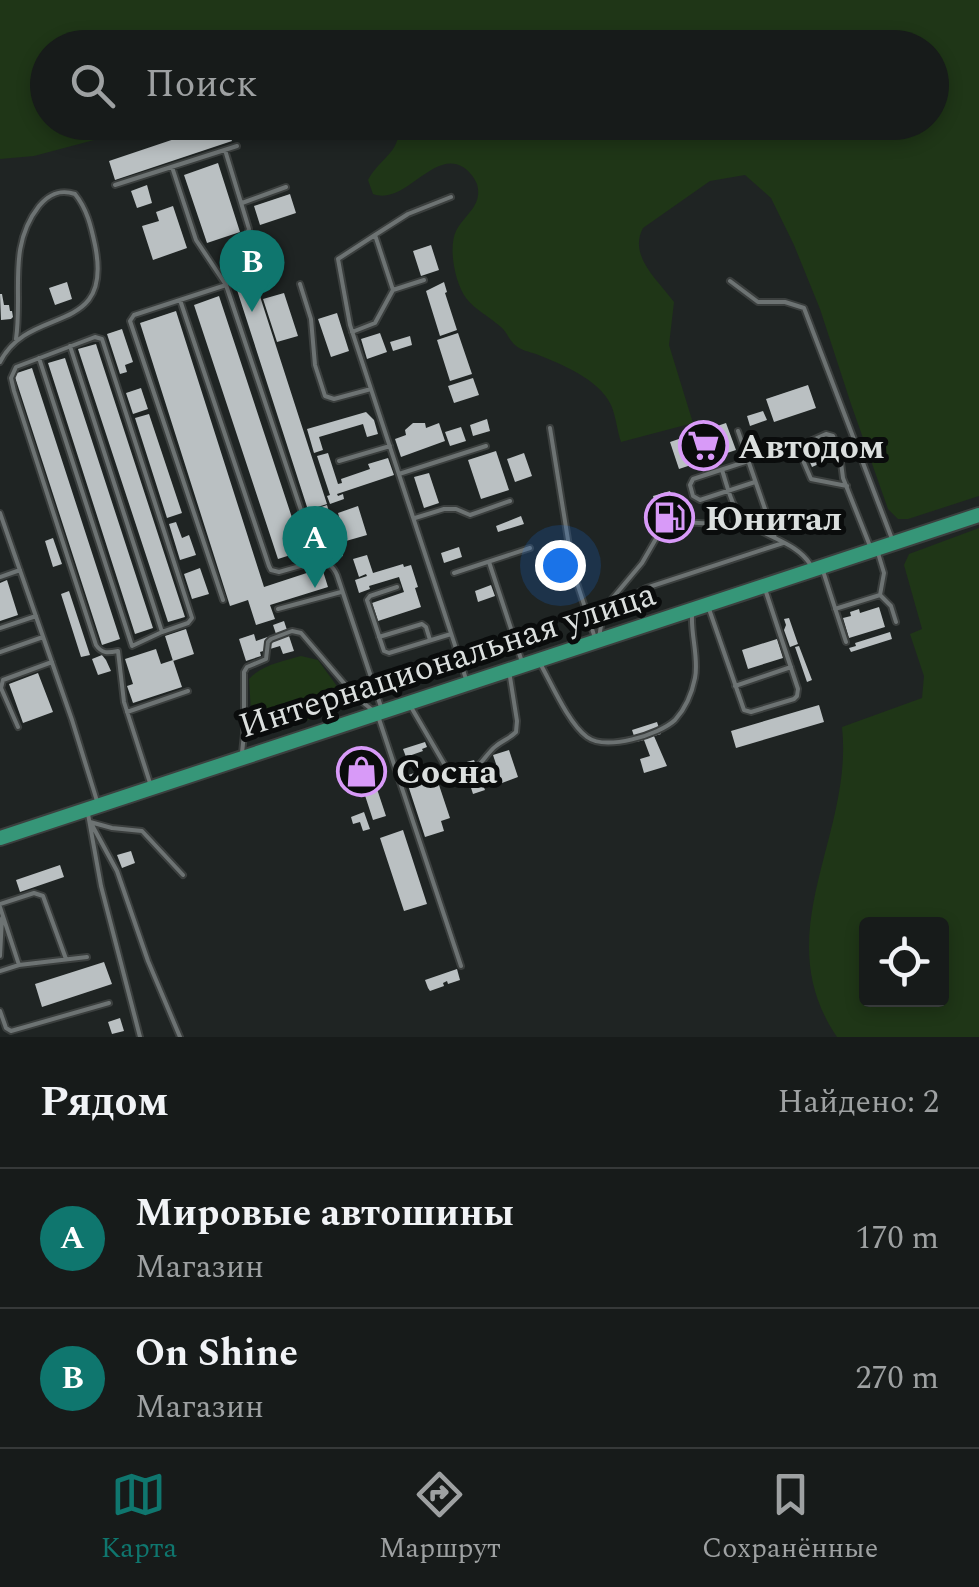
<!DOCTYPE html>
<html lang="ru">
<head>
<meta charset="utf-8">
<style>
	body { margin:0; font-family:Spectral,serif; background:#242827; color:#f1f3f6 }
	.controls { position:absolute; right:30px; bottom:30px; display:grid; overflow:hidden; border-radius:10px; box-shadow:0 5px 15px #0003 }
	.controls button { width:90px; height:90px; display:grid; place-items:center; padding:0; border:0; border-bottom:2px solid #363939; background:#171b1a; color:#f1f3f6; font:50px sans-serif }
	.you { position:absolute; left:560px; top:565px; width:35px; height:35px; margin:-25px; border:8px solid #fff; border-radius:50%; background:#1a73e8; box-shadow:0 0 0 15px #1a73e833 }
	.badge { display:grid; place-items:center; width:65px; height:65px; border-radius:50%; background:#0f766e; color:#fff; font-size:32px; font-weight:700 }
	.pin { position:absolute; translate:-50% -82px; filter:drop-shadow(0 2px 5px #0008) }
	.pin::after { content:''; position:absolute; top:52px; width:35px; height:30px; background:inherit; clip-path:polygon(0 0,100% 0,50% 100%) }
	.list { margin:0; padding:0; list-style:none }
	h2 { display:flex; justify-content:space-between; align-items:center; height:130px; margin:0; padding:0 40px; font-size:42px }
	h2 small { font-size:32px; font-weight:400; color:#9ea1a2 }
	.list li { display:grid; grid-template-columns:65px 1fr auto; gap:30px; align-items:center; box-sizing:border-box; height:140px; padding:0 40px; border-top:2px solid #363939 }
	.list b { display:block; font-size:38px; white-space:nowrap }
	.list p { margin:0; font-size:32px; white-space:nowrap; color:#9ea1a2 }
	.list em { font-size:32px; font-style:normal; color:#9ea1a2 }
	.icon { flex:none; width:55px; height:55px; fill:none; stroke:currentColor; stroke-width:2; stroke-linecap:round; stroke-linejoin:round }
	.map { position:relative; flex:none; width:979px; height:1037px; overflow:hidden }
	.search { position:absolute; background:#171b1a; box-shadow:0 5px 15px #0003; left:30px; right:30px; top:30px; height:110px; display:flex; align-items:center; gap:25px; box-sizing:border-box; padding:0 35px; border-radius:55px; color:#9ea1a2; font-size:38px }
	.sheet { height:410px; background:#171b1a }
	nav { display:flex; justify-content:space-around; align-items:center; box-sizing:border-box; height:140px; border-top:2px solid #363939; background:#171b1a; font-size:28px; color:#9ea1a2 }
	nav a { display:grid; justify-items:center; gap:5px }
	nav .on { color:#0f766e }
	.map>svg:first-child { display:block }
</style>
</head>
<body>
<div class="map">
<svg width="979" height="1037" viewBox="0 0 979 1037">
	<rect width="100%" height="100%" fill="#1f2423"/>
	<path fill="#1f3617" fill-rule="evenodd" d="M0,0h979v496l-71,23h-10l-10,-10 -37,-105 -31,-95 -26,-64 -23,-47 -26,-23 -35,6 -67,47c-15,28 15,52 31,74l-5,43 24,78 -72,19c-4,-12 -5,-26 -10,-37 -12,-26 -50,-41 -75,-51 -6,-2 -16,-4 -21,-9 -6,-5 -8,-13 -14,-18 -11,-10 -26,-17 -35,-29 -11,-15 -18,-50 -10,-67 9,-17 27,-25 21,-47 -3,-7 -8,-13 -14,-17 -30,-18 -58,39 -90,27l-5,-14c12,-23 36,-29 29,-57l535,-1v-74h-884v74l110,1 -124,33 -34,3z
		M979,528v509h-142c-71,-104 17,-201 5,-310l80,-29 2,-22 -14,-42 12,-5 -18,-64 5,-11zM866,924h76v75h-76z
		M301,656l17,4 29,40 1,7 -92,30 -4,-9 -3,-49c12,-14 35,-18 52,-23z"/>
	<path fill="#bac0c2" d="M225,122l7,19 -117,39 -6,-19z
		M218,163l22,69 -33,11 -23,-68z
		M147,185l5,18 -15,5 -6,-17z
		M290,194l6,19 -36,12 -6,-19z
		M173,206l14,42 -34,12 -11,-34 17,-5 -3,-9z
		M431,245l8,25 -18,6 -8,-25z
		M67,282l5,17 -17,6 -6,-17z
		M444,282l3,10 -2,1 12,37 -17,6 -14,-45z
		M256,284l71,220 -19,6 -71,-220z
		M284,293l14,43 -21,6 -14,-43z
		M0,294h2l2,11h5l1,6h2l1,6 -2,2 -10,1z
		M219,296l84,255 -25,8 -84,-254z
		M176,311l88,276 58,-19 6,19 -58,18 5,14 -19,6 -8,-25 -18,6 -90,-283z
		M337,313l12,38 -18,6 -13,-38z
		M122,329l11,33 -8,3 2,7 -7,2 -13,-40z
		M380,333l7,19 -20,7 -6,-20z
		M458,333l14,41 -22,7 -13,-41z
		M410,336l2,9 -19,6 -3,-9z
		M96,344l89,273 -17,5 -90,-273z
		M65,358l88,270 -18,6 -87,-271z
		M32,368l88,271 -18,6 -88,-271z
		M473,378l6,17 -25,8 -6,-17z
		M808,385l8,23 -42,14 -8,-23z
		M141,388l7,21 -15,5 -7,-21z
		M763,411l4,9 -17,6 -3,-10z
		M366,412l8,8 4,14 -11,3 -4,-13 -44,13 4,13 -9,3 -7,-24z
		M149,414l33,99 -15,5 -32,-100z
		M487,419l3,12 -17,5 -3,-11z
		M413,423h12l1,5 13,-5 6,18 -44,16 -6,-18 11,-4 -1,-5z
		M726,423l10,27 -57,19 -9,-27z
		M461,427l5,14 -16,5 -5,-14z
		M831,442l6,14 -25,11 -6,-14z
		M496,451l13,39 -28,9 -13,-39z
		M328,453l10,31 4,-1 -1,-4 29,-10 -2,-5 20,-6 6,17 -57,19 1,2 5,-2 1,5 -14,5 -3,-8 3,-1 -13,-39z
		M524,453l8,23 -17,6 -8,-23z
		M429,473l10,30 -15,5 -10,-31z
		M670,491l4,11 -3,1 9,31 -11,4 -10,-31h-3l-3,-11z
		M327,505l16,51 -8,2 -12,-4 -13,-43z
		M358,506l9,29 -21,6 -8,-28z
		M521,516l3,8 -26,8 -2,-6z
		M176,522l6,16 7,-3 7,20 -16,5 -11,-36z
		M53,538l9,26 -9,3 -8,-26z
		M459,547l3,10 -18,6 -3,-10z
		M367,555l6,18 30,-9 1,3 7,-2 7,22 -3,1 6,19 -43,14 -6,-18 32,-11 -5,-15 -30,9 1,3 -11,4 -4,-13 12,-4 -1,-2 -7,3 -6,-18z
		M200,568l9,26 -17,5 -8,-25z
		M7,580l11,35 -18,6v-38z
		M491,585l4,11 -17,6 -3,-11z
		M69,591l21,64 -9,2 -20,-63z
		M879,607l6,20 -36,11 -6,-20 8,-2 -1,-4 9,-3 1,4z
		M789,618l9,26 -8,3 -6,-17 2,-5 -2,-6z
		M284,621l10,30 -11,3 -3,-8 -20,6 1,4 -15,5 -7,-22 15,-5 2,7 20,-7 -3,-9z
		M186,629l8,25 -21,7 -8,-25z
		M890,632l2,7 -41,13 -2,-4 7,-2 -1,-3z
		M777,639l6,19 -35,11 -6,-19z
		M799,646l13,34 -5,2 -12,-35z
		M156,649l5,15 12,-4 9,27 -49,16 -6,-17 6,-2 -8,-25z
		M102,655l4,5 5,11 -13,4 -6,-16z
		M38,673l15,39 -30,11 -14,-39z
		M819,705l5,17 -88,26 -5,-17z
		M657,722l4,12 -7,2 13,30 -23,7 -4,-14 10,-3 -6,-16 -8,2 -4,-12z
		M425,742l2,5 -5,2 1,2 -17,6 -3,-8z
		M509,750l9,27 -16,6 -3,-9 -18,6 4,10 -12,4 -10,-31 11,-3 4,10 18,-6 -3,-9z
		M364,761l4,14 4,-1 14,42 -13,4 -14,-43 -5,-1 -3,-9z
		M433,767l17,51 -9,3 3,10 -19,6 -20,-61z
		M364,812l6,17 -7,2 -3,-9 -7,2 -2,-7z
		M403,830l24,74 -23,7 -24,-73z
		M131,851l4,12 -13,5 -5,-13z
		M60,865l4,12 -44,15 -4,-12z
		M104,962l8,22 -70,23 -7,-23z
		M457,969l3,11 -12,4 -1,-3 -4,2 1,3 -14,5 -2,-3 -3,-8z
		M120,1018l4,13 -12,3 -4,-12z"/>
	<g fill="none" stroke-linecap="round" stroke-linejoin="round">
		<defs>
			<path id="service" d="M172,167l24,73 30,45 92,276 -39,11 -8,-2 -2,-4 -89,-266
				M115,185l122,-39
				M242,203l44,-16
				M375,235l-37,24 12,66 116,354
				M730,281l28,21h27l19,6 88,231
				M300,284l11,35 4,46 10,31 9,3 37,-10
				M393,290l31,-10
				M352,332l23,-9 18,-33 -18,-55 33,-21 43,-17
				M70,346l92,286 26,-9 4,-5 -90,-279 -7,-2 -79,30 -5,11 3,13 82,254c6,9 12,8 22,6l6,51 26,81
				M39,358l93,288 30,-14
				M0,362c30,-59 114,-24 95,-117 -4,-19 -8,-36 -20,-51 -15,-5 -26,0 -36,12 -32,41 -16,86 -23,133
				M550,428l23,143 22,67
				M738,431l37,107
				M339,461l51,-15
				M748,461l-55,18 -3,6 3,11 7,4 55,-18
				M722,470c4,12 7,26 13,37 16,30 58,30 75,57
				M399,474l87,-28
				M847,486l-36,-7 -12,-28v-5l27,-12 7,2 7,19 3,23 27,68
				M0,513l72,207 25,81
				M415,518l29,-9h12l14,6 40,-14
				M318,561c10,1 15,5 19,14l44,132
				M489,562l33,100
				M823,571l23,71
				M454,573l76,-25
				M0,577l20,-7
				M397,587l-27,9 -3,4 17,51 5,2 62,-19
				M880,595l11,11 5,16
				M223,600l-93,-279 4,-6 92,-30 23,-56 -24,-79
				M278,609l63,-17
				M709,609l35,101 7,2 43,-13 3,-3 1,-7 -33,-100
				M835,609l45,-14 4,-22 -6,-20
				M606,611l40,-23 137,-45
				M0,628l36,-12
				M379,637l43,-13 4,3 4,13
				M599,638l3,-19 9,-19 31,-37 19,-33 20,-8 72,4
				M0,652l43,-15
				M541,665c11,20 28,59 46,72 19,14 72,-2 88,-17 10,-11 17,-27 20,-42 4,-19 -4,-42 -3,-62
				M735,686l56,-19
				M411,707l35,60c24,25 35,-10 50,-21 7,-6 13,-7 20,-14l1,-11 -7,-44
				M127,712l61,-21
				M378,716l83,250
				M18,727l-17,-39 2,-8 49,-18
				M242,753l2,-19v-62l3,-5 19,-8 2,-17 3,-3 21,-8 9,2 54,63 16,13
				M88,814l13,72 39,151
				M90,822l22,6 30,3 41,44
				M92,825l25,46 31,90 32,76
				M0,904l34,-11 9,3 23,63
				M0,907l19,58 68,-8
				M0,956l2,-38
				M0,971l19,-6
				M0,1011l6,17 5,3 98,-28"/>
			<path id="primary" d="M0,838l979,-323"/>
		</defs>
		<use href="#service" stroke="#3b3f3e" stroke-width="8"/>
		<use href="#primary" stroke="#3b3f3e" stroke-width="18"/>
		<use href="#service" stroke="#6d7373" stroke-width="4"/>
		<use href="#primary" stroke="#369678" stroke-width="14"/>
	</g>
	<defs>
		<symbol id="supermarket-ring" viewBox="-11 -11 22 22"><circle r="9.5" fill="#0a0c0c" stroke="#d89af8" stroke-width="1.5"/><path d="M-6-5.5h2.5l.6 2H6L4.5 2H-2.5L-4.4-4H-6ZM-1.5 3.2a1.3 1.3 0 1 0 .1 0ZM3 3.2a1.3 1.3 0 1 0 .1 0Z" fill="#d89af8"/></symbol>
		<symbol id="fuel-ring" viewBox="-11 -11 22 22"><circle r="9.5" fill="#0a0c0c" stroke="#d89af8" stroke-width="1.5"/><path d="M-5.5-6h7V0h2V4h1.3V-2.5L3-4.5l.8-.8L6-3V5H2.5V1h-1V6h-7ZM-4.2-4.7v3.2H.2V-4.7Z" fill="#d89af8"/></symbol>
		<symbol id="shop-ring" viewBox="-11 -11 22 22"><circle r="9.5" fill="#0a0c0c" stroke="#d89af8" stroke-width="1.5"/><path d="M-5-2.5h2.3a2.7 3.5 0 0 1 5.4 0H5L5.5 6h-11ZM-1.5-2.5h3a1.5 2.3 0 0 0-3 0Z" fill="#d89af8"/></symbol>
	</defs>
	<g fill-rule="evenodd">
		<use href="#supermarket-ring" x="676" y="418" width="55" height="55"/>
		<use href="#fuel-ring" x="642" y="490" width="55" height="55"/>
		<use href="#shop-ring" x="334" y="744" width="55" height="55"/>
	</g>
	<g text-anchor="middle" stroke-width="10" stroke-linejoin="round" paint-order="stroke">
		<g font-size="35" font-weight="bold" fill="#dbdfde" stroke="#0a0c0c" text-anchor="start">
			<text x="738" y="458">Автодом</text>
			<text x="705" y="530">Юнитал</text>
			<text x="396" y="783">Сосна</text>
		</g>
		<g font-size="35" fill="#dbdfde" stroke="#0a0c0c">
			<text transform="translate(447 659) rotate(-18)" y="12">Интернациональная улица</text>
		</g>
	</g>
</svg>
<div class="controls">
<button><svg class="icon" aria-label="locate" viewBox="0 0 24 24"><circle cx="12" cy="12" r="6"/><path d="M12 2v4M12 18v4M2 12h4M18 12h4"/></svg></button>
</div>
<div class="you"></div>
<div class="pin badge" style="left:315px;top:588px">A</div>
<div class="pin badge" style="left:252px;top:312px">B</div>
<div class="search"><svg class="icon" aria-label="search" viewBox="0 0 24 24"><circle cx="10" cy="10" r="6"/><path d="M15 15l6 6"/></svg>Поиск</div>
</div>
<section class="sheet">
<h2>Рядом<small>Найдено: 2</small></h2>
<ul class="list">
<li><span class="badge">A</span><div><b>Мировые автошины</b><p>Магазин</p></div><em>170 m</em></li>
<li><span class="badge">B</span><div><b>On Shine</b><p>Магазин</p></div><em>270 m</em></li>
</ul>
</section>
<nav>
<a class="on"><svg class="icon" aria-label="map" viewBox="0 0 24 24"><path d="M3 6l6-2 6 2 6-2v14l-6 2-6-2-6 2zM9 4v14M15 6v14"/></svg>Карта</a>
<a><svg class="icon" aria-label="directions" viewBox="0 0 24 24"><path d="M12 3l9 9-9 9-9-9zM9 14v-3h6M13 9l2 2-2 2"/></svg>Маршрут</a>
<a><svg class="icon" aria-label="saved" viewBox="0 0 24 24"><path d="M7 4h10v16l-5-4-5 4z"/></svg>Сохранённые</a>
</nav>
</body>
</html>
